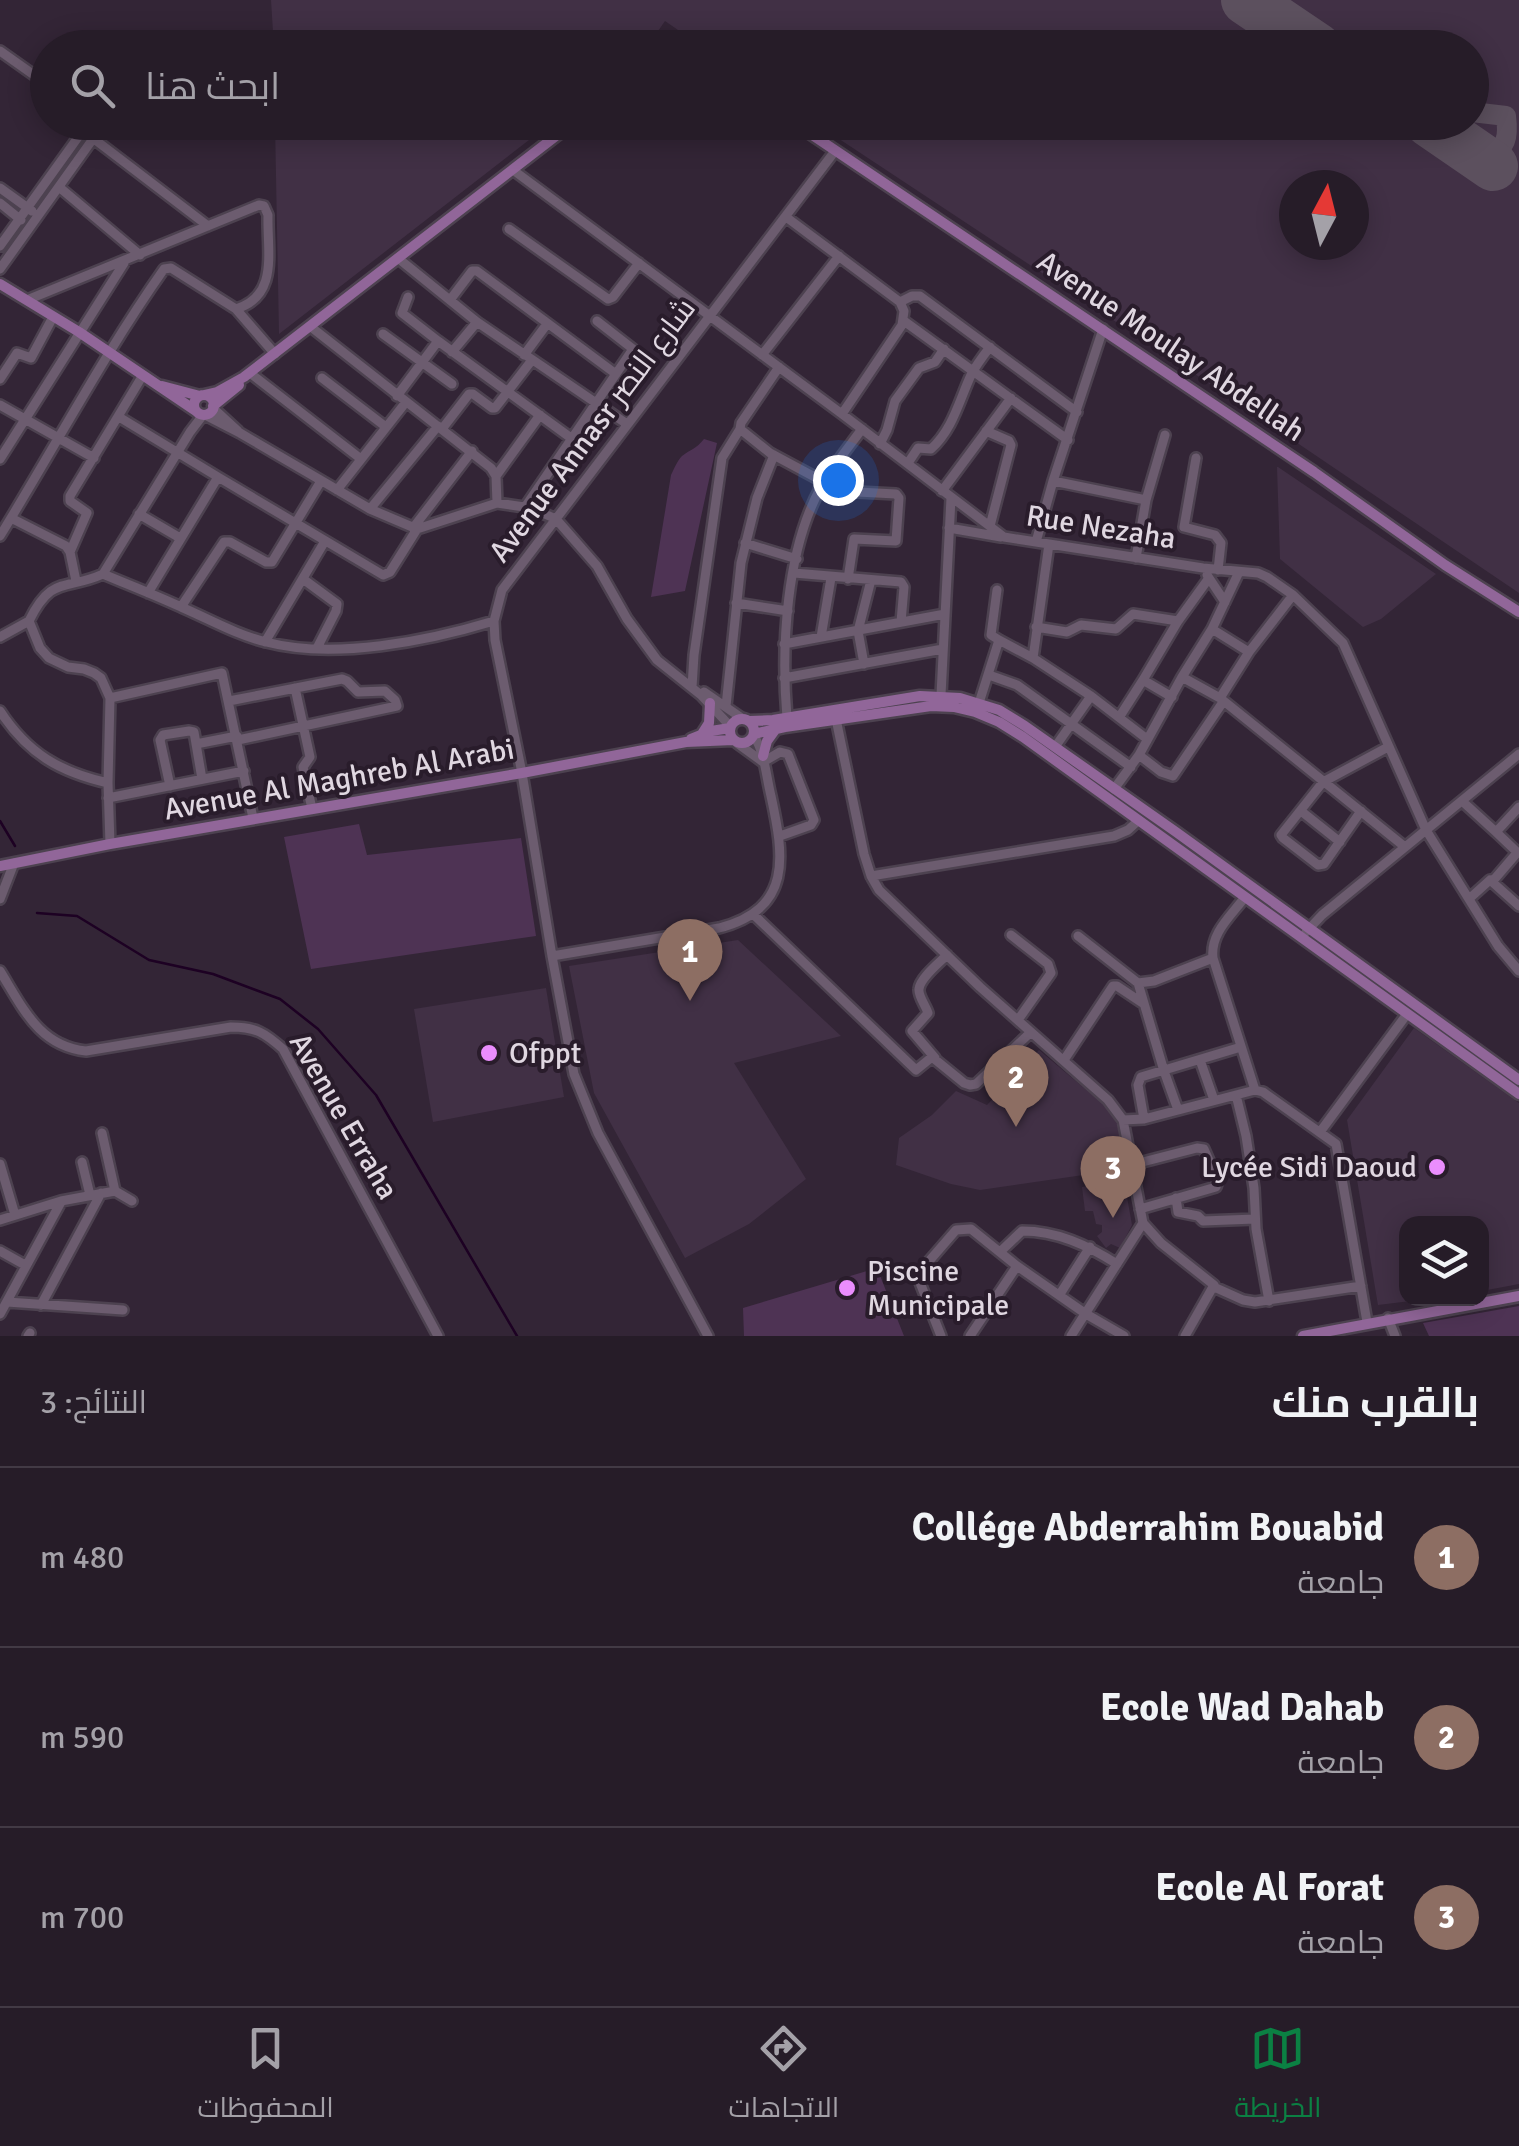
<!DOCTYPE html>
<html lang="ar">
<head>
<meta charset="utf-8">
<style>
	body { margin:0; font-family:Signika,Cairo,sans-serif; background:#322934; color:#f1f3f6; direction:rtl }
	.controls { position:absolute; right:30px; bottom:30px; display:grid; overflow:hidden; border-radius:20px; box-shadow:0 5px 25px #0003 }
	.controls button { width:90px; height:90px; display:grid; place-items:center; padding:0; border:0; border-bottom:2px solid #423a45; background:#261c28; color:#f1f3f6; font:50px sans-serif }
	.compass { position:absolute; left:1279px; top:170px; width:90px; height:90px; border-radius:50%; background:#261c28; box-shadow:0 5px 25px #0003; rotate:7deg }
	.you { position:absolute; left:838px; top:480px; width:35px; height:35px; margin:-25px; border:8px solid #fff; border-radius:50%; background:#1a73e8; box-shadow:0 0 0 15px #1a73e833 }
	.badge { display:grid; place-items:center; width:65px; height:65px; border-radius:50%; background:#0b8043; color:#fff; font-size:32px; font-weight:700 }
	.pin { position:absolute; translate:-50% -82px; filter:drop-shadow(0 2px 5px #0008) }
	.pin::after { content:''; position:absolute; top:52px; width:35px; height:30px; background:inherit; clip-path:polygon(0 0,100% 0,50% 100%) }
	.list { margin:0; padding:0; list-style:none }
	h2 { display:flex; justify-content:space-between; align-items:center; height:130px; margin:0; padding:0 40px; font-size:42px }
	h2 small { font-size:32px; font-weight:400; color:#a4a1a8 }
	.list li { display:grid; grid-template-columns:65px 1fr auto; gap:30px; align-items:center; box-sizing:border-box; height:180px; padding:0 40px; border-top:2px solid #423a45 }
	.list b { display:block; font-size:38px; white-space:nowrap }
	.list p { margin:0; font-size:32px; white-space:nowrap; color:#a4a1a8 }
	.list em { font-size:32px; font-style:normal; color:#a4a1a8 }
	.icon { flex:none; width:55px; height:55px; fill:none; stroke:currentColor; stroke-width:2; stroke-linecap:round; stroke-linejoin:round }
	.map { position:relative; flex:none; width:1519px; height:1336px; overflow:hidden; direction:ltr }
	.search { position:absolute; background:#261c28; box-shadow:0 5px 25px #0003; left:30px; right:30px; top:30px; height:110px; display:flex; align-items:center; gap:25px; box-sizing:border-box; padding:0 35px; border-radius:55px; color:#a4a1a8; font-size:38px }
	.sheet { height:670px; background:#261c28 }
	nav { display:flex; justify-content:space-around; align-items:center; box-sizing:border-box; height:140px; border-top:2px solid #423a45; background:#261c28; font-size:28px; color:#a4a1a8 }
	nav a { display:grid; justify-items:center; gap:5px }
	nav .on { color:#0b8043 }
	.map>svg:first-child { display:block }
</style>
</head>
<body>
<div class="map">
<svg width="1519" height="1336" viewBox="0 0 1519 1336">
	<rect width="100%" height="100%" fill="#332536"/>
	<path fill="#413045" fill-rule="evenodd" d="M271,0h1248v593l-303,-205 -401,-265 657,-1v-74h-768l-39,-27 -18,26 -373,1zM1294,185h60v60h-60z
		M275,123v-1l276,1 -272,211z
		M1277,467h1l158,107 -55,45 -18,8 -83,-68z
		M738,940l103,96 -107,27 72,116 -57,45 -64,34 -91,-165 -25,-127z
		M546,988l18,109 -131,25 -19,-113z
		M1414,1028l105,75v181l-37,7v-67h-76v74l21,1 -49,6 -31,-185z
		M1039,1050l77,65 9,54 -145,21 -29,-6 -55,-19 3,-27 33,-23 24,-24 31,14z
		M1124,1180l8,45 -12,23 -9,-4 -5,4 -9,-12 5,-4v-7l-6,-1 -3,-13h-8l-3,-24z"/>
	<path fill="#4e3354" d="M704,439l13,4 -32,148 -34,6 20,-122c3,-6 6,-14 11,-19 9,-7 14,-7 22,-17z
		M359,824l8,31 154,-17 15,98 -225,33 -27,-132z
		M877,1268l27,68h-160l-1,-28z
		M1519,1306v30h-90l-6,-13z"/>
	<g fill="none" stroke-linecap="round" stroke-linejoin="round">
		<path stroke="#1d0123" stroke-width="2.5" d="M0,821l15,25
			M37,913l40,3 72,44 64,14 67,25 38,30 58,66 141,241"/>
		<path stroke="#5c505e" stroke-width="20" d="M1437,128c7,33 52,49 68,13 3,-7 2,-17 1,-25l-34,-4"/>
		<path stroke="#5c505e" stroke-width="50" d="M1246,0l71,48
			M1429,122l64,44"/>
		<defs>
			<path id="minor" d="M0,51l48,34
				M94,139l114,87
				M513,170l329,244 162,123 199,31 55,5 9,4 26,18 50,48 83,187 72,116 21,25
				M59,187l81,68
				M0,188l32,23
				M0,203l21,17
				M786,217l114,85 4,9 -2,14 -60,89
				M509,229l99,70 5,-2 26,-34
				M0,246l89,-124
				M399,259l78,63 150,102
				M0,269l105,-147
				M408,297l-6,16 36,28
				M27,300l232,-95 5,1 4,9c-1,37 11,81 -32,94
				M450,300l22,-29h5l139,103
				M900,302l12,-6h8l157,116
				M904,321l164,119
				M311,327l180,141 5,8 1,27
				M383,334l69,50
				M452,352l25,-30
				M524,355l23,-31
				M762,355l77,-99
				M779,367l-38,56 -1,6 30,24 54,29
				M250,373l111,86
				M322,378l64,49
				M0,379l17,-26 14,5 22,-41
				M397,396l41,-55 133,97
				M0,405l94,53
				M213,408l25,23
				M205,415l35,18 130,76 47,20 80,-26 34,5 25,11 41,47 30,53 30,41 44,35 29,31
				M119,417l99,60
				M442,429l27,-35h4l19,14h3l37,-48
				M986,431l23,10 2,4 -21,81
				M880,444l7,-14 8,-29 24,-33 16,-6 9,-13
				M1196,458l-12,69 31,8 6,8 -3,27
				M0,459l124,-196
				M908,463l10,-15 13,1c22,-20 28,-48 40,-74 5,-10 12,-19 19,-28
				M496,476l44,-61
				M1053,481l93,19
				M337,490l69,-88
				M819,490l77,4 3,4 -3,43 -42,-2 -6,40
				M942,491l69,-93
				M525,507l108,-158 -36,-28
				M370,509l68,-83
				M139,514l41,24
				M11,518l55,28 4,6 6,29
				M413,528l59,-77
				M949,528l52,9
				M0,536c55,-89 104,-182 164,-267l7,-1 65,41 39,45
				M1036,542l17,-61 50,-152
				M745,543l52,16
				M70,552l17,-39 -17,-12v-5l73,-121
				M1136,558l10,-58 19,-65
				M794,573l107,9 3,5 -3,35
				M103,574c26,11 52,21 78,33 28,12 56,28 85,35 68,18 162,-1 228,-21
				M1207,575l18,27
				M303,579l34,25 -1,7 -19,37
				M997,590l-6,45 8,5
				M148,593l70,-116 165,98 7,-3 27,-43
				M736,603l52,8
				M181,607l43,-65h6l36,20h6l49,-81
				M1036,627l31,5 14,-7 35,4 17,-15 45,7
				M1212,629l37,23
				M0,637l29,-16
				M821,637l10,-59
				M265,642l60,-101
				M784,644l161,-30
				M1033,658l58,38 56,43
				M864,664l-6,-33 13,-51
				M989,675l28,10 114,82
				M1182,677l38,21 185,149
				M784,678l159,-29
				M692,687l2,-32 28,-197 18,-29
				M295,688l15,69 -7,10 9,42
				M704,692l39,27
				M941,695l10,-197
				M1172,697l-29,-17 35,-59 31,-43
				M110,698l112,-25 31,145
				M1220,698l29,-46 44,-57
				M229,701l113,-22 5,2 11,11 27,-1 10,9 2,6 -159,34
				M979,703l20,-63 34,18 16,-114
				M726,706l15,-143 16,-65 17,-43
				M0,711c28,43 60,61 108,72
				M1120,716l23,-36
				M787,718c-6,-71 -1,-168 34,-231 12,-21 27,-39 41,-58
				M836,719l28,135 7,22 8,14 101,97 128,113 15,20 20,103 18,20 53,42 -29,51
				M737,743l26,19
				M196,744l41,-8
				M1055,747l36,-51
				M1139,755l22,17 12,4 50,-74
				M763,762l17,-10 8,2 26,66 -3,5 -31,11
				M170,786l-10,-46 3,-5 26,-4 5,1 8,47
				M1114,789l25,-34 43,-78 30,-48 27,-57
				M108,798l136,-27
				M1462,801l34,31 23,-25
				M1301,811l39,31
				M1361,811l-37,53 -6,1 -35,-27 -2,-3 42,-53 65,-35
				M110,844l-2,-61 2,-85 -9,-20 -7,-5 -10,-4 -16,-2 -19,-9 -9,-10 -11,-27c23,-47 37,-30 74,-47l87,-142 13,-17
				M871,876l243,-40 14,-6 11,-10
				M1492,882l24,-28v-3l-20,-19
				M1245,897c-14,19 -35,36 -32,61l42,132
				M1470,898l20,-18 29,26
				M0,899l14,-36
				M753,914l163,156 16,-13 32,26 6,2 6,-1 55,-52
				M1306,932l16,-17 197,-161
				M1011,935l37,29 3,9 -33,47
				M1078,936l60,47 16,-2 59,-23
				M552,956l167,-28c74,-19 65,-72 52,-132 -5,-20 -6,-43 -17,-60
				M0,971c23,37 39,75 86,80l145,-24c25,0 34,6 52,22l155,287
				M1138,983l26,88 14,39
				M935,1058l-23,-27 16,-18c-2,-7 -10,-17 -9,-24 1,-11 20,-26 28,-34
				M1064,1060l49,-74h4l27,18
				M1200,1060l14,40
				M1236,1095l10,41 8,52 2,41 13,72
				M1144,1119l-6,-34 3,-8 100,-30
				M1123,1120l21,-1 111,-29 8,2 73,52 31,178
				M1320,1132l87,-118
				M102,1133l13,58
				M82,1162l8,33
				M0,1164l15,51
				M1131,1165l66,-17 7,1 14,32 -2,6 -76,22
				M1176,1198l2,14 20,4 5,5 52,-2
				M0,1220l61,-19 54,-10 17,10
				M0,1251l25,14
				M1001,1251l21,-20c35,0 65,14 95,33
				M1214,1287l29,13 12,2 106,-16
				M1060,1294l30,-47
				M7,1302l116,8
				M41,1305l60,-112
				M0,1314l61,-112
				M1388,1318l7,18
				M28,1336l2,-3
				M708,1336l-110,-203 -24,-59 -22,-118 -30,-183 -27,-133 -1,-19 8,-31 333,-439
				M941,1336l-24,-61 39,-45 15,-1 46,37 69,48 38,22
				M970,1336l47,-70
				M1071,1336l72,-113"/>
			<path id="major" d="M793,122l521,350 131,93 74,47
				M0,284l79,48 117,79
				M162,386l38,10
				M204,395l13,-3 27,-15 330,-255
				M194 405a10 10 0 1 1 20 0a10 10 0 1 1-20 0Z
				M213,406l26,-21
				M730 731a12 12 0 1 1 24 0a12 12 0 1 1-24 0Z
				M750,721l23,-1 147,-24 40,2 39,12 26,16 151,106 343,248
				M702,734l7,-11 1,-20
				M754,734l31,-7 146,-21 23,1 21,5 24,10 24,15 496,357
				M691,739l20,-8 19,-3
				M763,756l4,-15 8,-11
				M0,866l110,-22 412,-71 164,-31 47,-2
				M1303,1336l216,-40"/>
		</defs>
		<use href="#minor" stroke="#4d4250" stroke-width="14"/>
		<use href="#major" stroke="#4d4250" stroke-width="15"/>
		<use href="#minor" stroke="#6c5c6f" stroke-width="9"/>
		<use href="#major" stroke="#916699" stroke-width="10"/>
	</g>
	<g fill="#ea8dfd" stroke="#291c2b" stroke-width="4">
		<circle cx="489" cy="1053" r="10"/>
		<circle cx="1437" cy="1167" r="10"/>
		<circle cx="847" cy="1288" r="10"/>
	</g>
	<g text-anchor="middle" stroke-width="8" stroke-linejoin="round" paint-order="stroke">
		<g font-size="30" fill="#e0d7e1" stroke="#291c2b">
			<text transform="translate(1171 346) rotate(34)" y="10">Avenue Moulay Abdellah</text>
			<text transform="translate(592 430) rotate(-53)" y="10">Avenue Annasr شارع النصر</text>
			<text transform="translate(1101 527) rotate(9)" y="10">Rue Nezaha</text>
			<text transform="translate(339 779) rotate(-10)" y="10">Avenue Al Maghreb Al Arabi</text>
			<text transform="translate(344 1116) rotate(60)" y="10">Avenue Erraha</text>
		</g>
		<g font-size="30" fill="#e0d7e1" stroke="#291c2b" text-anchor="start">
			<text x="509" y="1063">Ofppt</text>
			<text x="1417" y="1177" text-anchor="end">Lycée Sidi Daoud</text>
			<text x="867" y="1281">Piscine<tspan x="867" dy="34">Municipale</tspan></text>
		</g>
	</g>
</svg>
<div class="controls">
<button><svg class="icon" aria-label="layers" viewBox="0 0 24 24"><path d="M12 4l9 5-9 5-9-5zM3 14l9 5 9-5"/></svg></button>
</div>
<svg class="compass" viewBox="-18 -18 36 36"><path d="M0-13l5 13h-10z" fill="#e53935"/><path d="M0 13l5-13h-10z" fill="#a4a1a8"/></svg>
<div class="you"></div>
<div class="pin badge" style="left:690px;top:1001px;background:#8d6e63">1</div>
<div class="pin badge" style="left:1016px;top:1127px;background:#8d6e63">2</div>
<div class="pin badge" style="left:1113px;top:1218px;background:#8d6e63">3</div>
<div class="search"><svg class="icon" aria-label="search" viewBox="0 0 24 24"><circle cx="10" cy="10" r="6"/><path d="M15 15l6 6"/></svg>ابحث هنا</div>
</div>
<section class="sheet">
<h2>بالقرب منك<small>النتائج: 3</small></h2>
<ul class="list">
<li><span class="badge" style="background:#8d6e63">1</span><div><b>Collége Abderrahim Bouabid</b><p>جامعة</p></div><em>480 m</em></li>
<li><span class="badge" style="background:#8d6e63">2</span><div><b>Ecole Wad Dahab</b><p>جامعة</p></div><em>590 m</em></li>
<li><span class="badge" style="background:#8d6e63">3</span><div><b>Ecole Al Forat</b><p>جامعة</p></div><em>700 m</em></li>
</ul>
</section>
<nav>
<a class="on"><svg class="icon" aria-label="map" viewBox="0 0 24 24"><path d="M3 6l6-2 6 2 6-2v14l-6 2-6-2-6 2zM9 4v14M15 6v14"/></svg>الخريطة</a>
<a><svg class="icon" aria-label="directions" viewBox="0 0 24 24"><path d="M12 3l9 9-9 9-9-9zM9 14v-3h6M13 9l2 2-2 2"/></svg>الاتجاهات</a>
<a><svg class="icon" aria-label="saved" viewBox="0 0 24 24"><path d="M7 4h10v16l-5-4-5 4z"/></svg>المحفوظات</a>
</nav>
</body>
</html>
